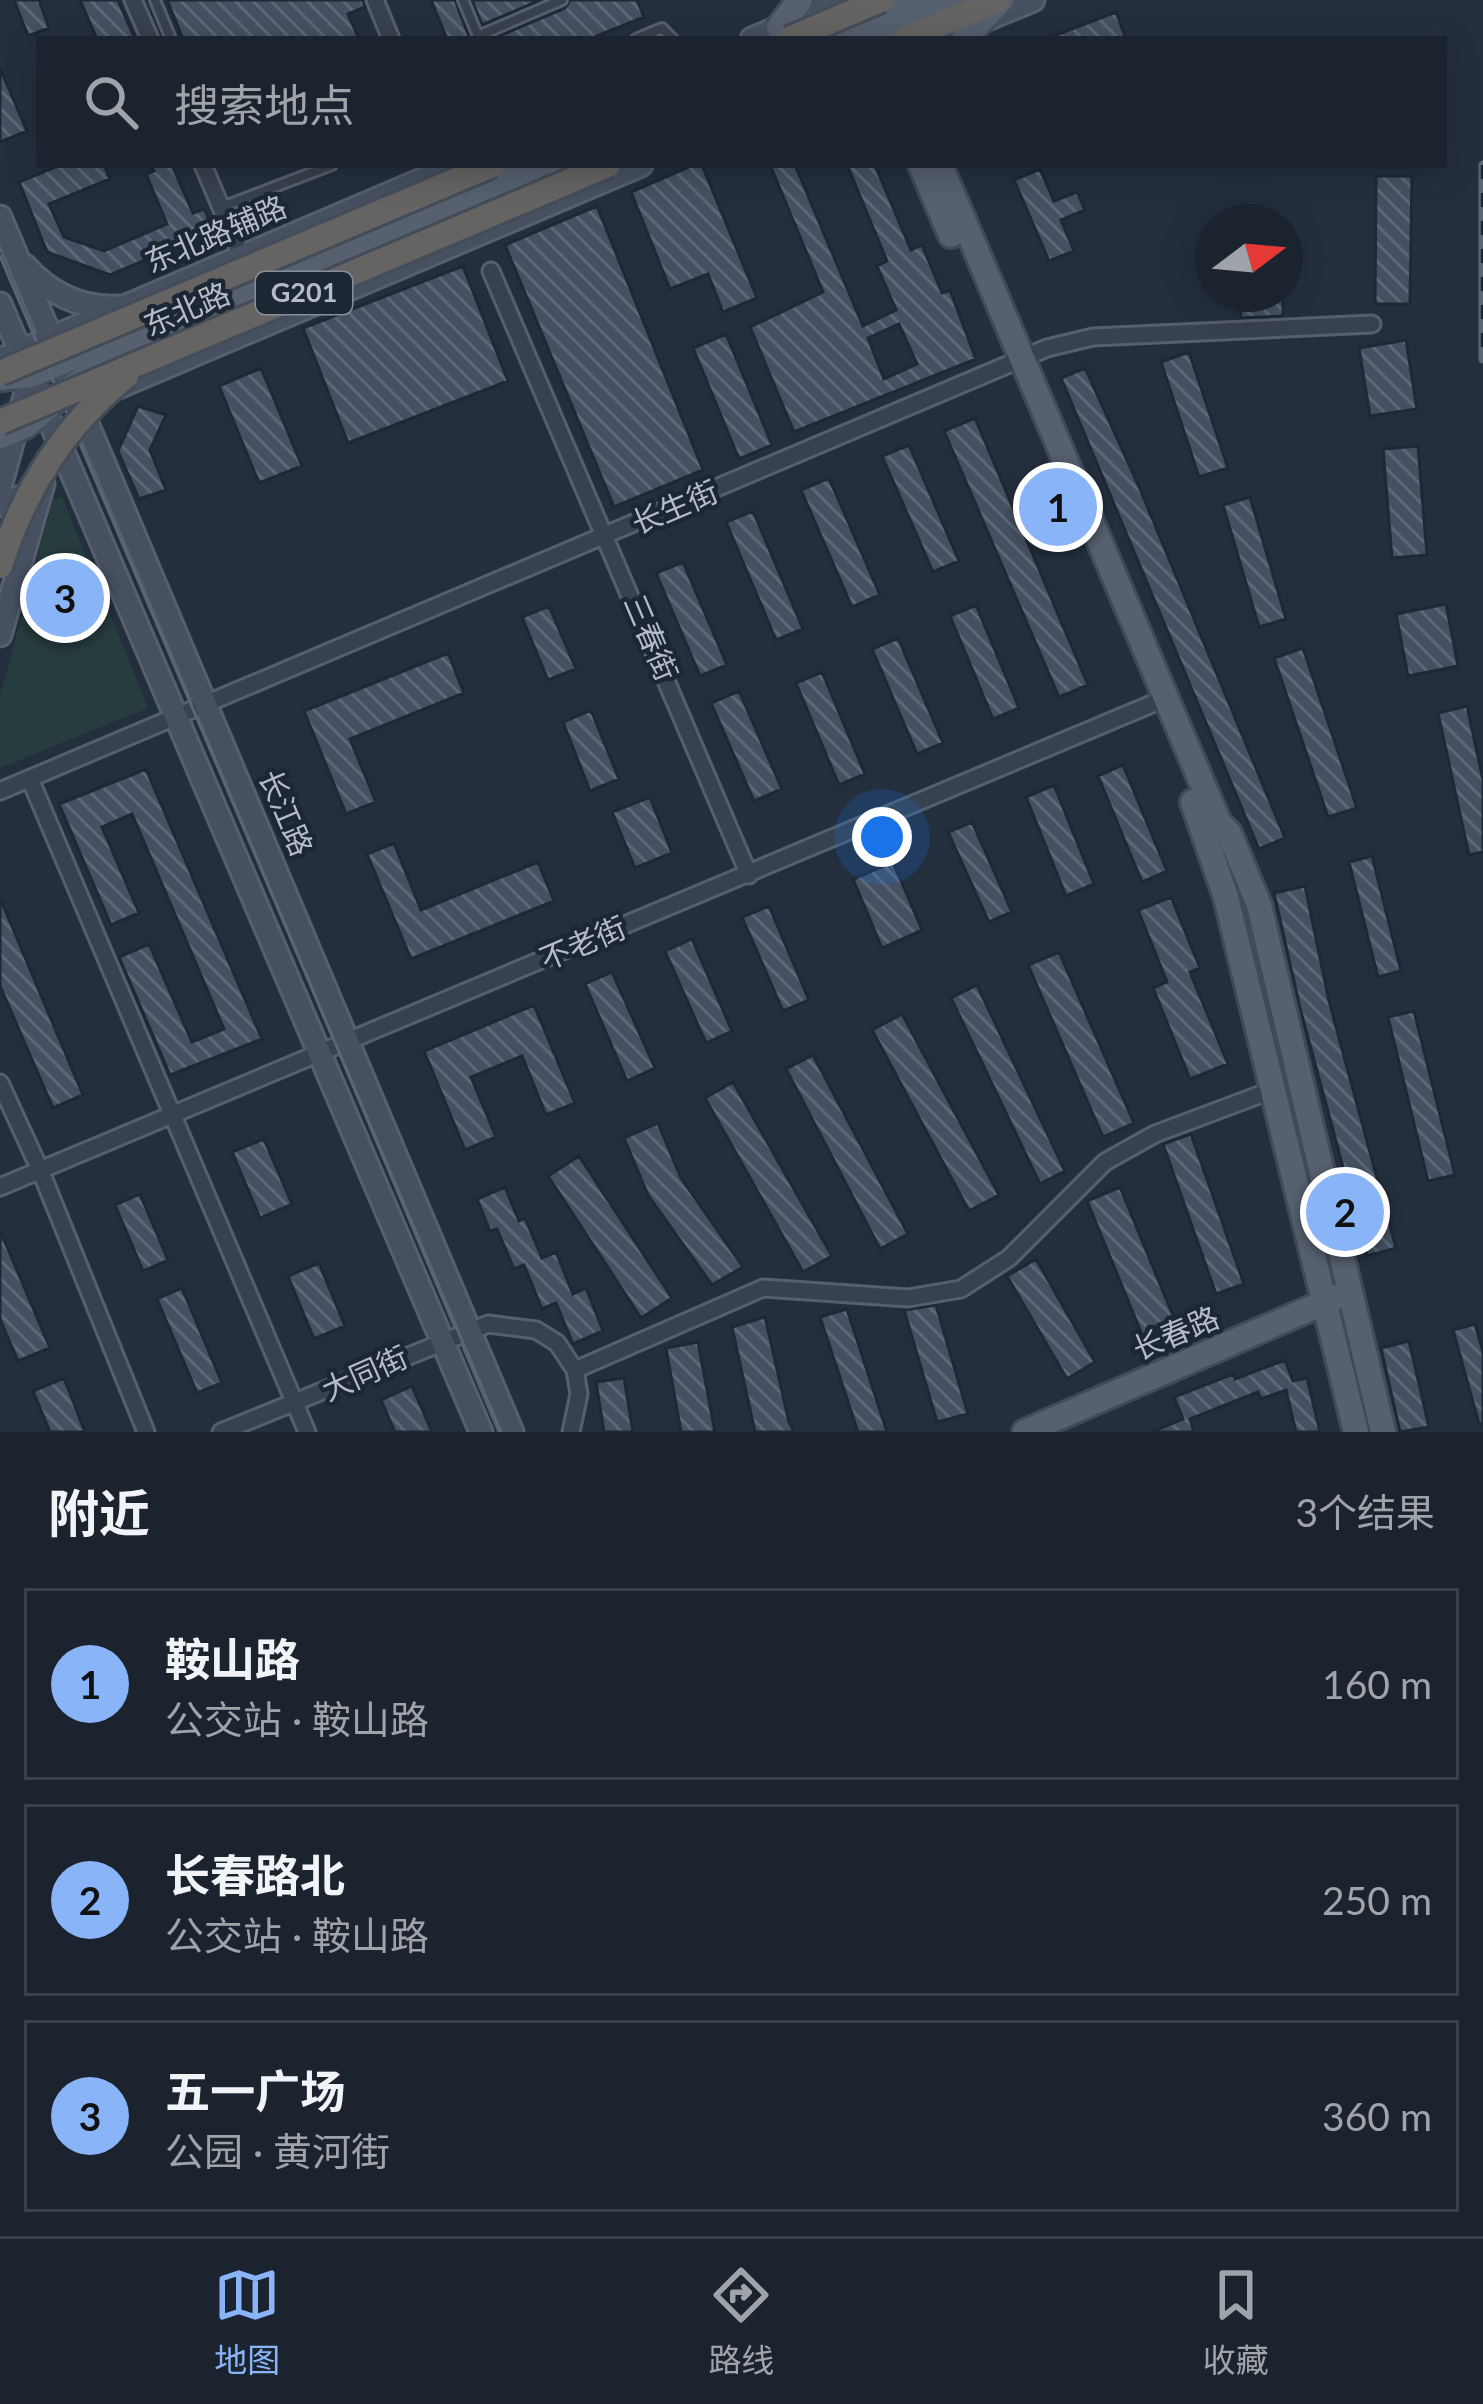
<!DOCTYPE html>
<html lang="zh">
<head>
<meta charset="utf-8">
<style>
	body { margin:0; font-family:Lato,"Noto Sans SC",sans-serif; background:#282f3a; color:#f1f3f6 }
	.compass { position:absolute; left:1195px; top:204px; width:108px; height:108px; border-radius:50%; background:#1b232e; box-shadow:0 6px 30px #0003; rotate:74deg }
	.you { position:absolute; left:882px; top:837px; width:42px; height:42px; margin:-30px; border:9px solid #fff; border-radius:50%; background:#1a73e8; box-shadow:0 0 0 18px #1a73e833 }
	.badge { display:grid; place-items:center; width:78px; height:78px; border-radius:50%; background:#8ab4f8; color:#111; font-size:39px; font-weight:700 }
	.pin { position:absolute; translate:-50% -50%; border:6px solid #fff; box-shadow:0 3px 12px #0006 }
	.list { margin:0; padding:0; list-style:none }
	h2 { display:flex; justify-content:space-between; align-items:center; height:156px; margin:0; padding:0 48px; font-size:51px }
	h2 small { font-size:39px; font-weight:400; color:#a0a4aa }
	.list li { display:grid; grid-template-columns:78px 1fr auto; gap:36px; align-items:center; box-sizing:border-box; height:192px; margin:0 24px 24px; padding:0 24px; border:3px solid #39404a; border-radius:0px }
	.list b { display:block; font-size:45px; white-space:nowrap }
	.list p { margin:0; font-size:39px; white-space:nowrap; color:#a0a4aa }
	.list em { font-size:39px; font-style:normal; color:#a0a4aa }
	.icon { flex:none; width:66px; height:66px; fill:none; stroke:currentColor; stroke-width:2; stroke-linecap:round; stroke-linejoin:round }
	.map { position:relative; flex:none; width:1483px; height:1432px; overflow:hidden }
	.search { position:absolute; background:#1b232e; box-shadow:0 6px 30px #0003; left:36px; right:36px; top:36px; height:132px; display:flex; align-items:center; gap:30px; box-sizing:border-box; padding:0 42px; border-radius:0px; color:#a0a4aa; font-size:45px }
	.sheet { height:804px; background:#1b232e }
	nav { display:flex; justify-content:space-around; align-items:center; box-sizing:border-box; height:168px; border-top:3px solid #39404a; background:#1b232e; font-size:33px; color:#a0a4aa }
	nav a { display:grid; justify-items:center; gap:6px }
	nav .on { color:#8ab4f8 }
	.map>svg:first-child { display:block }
</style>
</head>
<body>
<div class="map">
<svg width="1483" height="1432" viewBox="0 0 1483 1432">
	<defs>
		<pattern id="building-back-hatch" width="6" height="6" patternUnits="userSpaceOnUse" patternTransform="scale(3)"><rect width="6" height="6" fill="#455162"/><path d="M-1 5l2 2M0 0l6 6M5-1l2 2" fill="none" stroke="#5d6877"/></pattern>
	</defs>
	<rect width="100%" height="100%" fill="#242f3e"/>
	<path fill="#263c3f" d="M62,497l86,211 -148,60v-72l53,-196z"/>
	<path fill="url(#building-back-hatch)" stroke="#1f2835" stroke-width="3" fill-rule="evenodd" d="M14,0h25l10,28 -21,8z
		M80,0h38l17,39h-38z
		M167,0h196l2,7 -17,7 11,25h-176z
		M431,0h24l15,39h-23z
		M472,0h69l-59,25z
		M570,0h67l7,17 -54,22h-98l73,-31z
		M1116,12l10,27h-78v-1z
		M0,68l27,63 -27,11z
		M60,165h44l6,14 -61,25 15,33 40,14 63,-27 -21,-50 8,-3 -3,-6h21l21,48 11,-4 10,22 -104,44 -63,-23 -28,-70z
		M693,165h9l55,133 -34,14 -15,-38 -38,15 -39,-97z
		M770,165h25l68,161 33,-16 -19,-44 10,-5 -40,-96h28l36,85 11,-5 20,48 8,-3 26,69 -182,73 -44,-105 73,-35zM899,324l18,40 -33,15 -16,-41z
		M1040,169l14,32 23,-9 8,18 -24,10 13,31 -25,10 -35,-81z
		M1376,176h36l-2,128h-35z
		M597,206l106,264 -89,37 -109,-262z
		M463,266l45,115 -160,62 -45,-115z
		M1240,294h43v22l-42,2z
		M726,334l46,111 -33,14 -46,-111z
		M1406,340l11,69 -47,7 -11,-68z
		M1189,352l39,116 -29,9 -38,-115z
		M261,368l41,98 -43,17 -40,-97z
		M1085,368l55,121 145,349 -26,11 -198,-471z
		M138,406l28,9 -16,35 16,40 -27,9 -21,-48z
		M975,418l113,267 -29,12 -115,-266z
		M909,445l50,116 -26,11 -51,-116z
		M1418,446l9,109 -35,3 -9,-109z
		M829,478l51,117 -28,12 -51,-117z
		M1250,497l36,122 -27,8 -36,-122z
		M753,511l50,118 -27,11 -50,-118z
		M683,562l44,103 -27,11 -44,-103z
		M1446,604l12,62 -50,10 -12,-62z
		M976,605l43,103 -26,11 -43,-103z
		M549,606l27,63 -28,11 -26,-63z
		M898,638l45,105 -26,11 -45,-105z
		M1303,648l54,160 -29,9 -54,-159z
		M448,653l16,40 -114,46 26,63 -30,12 -42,-103z
		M822,672l43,102 -26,11 -43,-102z
		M739,691l43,98 -28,12 -43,-98z
		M1467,706l16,74v72l-14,3 -31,-142z
		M591,710l28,69 -29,12 -27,-69z
		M1123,765l44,106 -25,11 -44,-106z
		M146,769l116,270 -92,36 -51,-118 30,-13 43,98 32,-13 -92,-215 -30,13 37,86 -28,12 -52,-121z
		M1054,785l40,99 -28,12 -40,-99z
		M650,797l22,56 -37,15 -23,-56z
		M972,822l40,90 -23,10 -41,-90z
		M394,843l27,67 117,-48 16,39 -143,58 -44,-105z
		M1372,856l29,115 -23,6 -29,-115z
		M893,862l29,68 -40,18 -29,-69z
		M1305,886l24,115 67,247 -29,8 -67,-248 -26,-115z
		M1171,897l29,71 -10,4 38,92 -38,15 -37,-91 14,-6 -29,-72z
		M0,898l83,197 -30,13 -53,-122z
		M769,906l40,94 -26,11 -41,-94z
		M692,939l40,92 -26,12 -41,-92z
		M1059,952l75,171 -31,14 -75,-172z
		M612,972l43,96 -28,13 -42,-97z
		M977,985l88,186 -25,13 -89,-186z
		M534,1005l41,98 -29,12 -24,-59 -51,21 25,60 -31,13 -41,-99z
		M1414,1011l41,164 -27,6 -40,-164z
		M902,1014l97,181 -30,16 -97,-181z
		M813,1055l95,179 -28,15 -94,-180z
		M733,1082l99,174 -29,16 -98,-174z
		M658,1123l23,55 62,89 -31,18 -64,-90 -24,-57z
		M1191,1134l53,150 -28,10 -53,-150z
		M264,1139l28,65 -32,14 -28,-66z
		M579,1156l93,142 -31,20 -93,-142z
		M505,1187l14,34 6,-3 17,40 14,-6 17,42 13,-6 17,43 -30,13 -17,-41 -14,6 -18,-44 -10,4 -17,-40 -7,2 -13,-32z
		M1120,1187l56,136 -33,14 -56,-136z
		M140,1194l28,66 -25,11 -28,-66z
		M0,1230l50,118 -32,13 -18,-42z
		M1036,1259l59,103 -28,17 -60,-103z
		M319,1263l26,63 -31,13 -26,-63z
		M182,1288l40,95 -25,10 -40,-94z
		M936,1305l32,109 -31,8 -33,-112z
		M847,1309l40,123h-29l-38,-115z
		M765,1317l24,105 5,10h-39l-23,-105z
		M1475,1324l8,28v71l-4,1 -26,-94z
		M1409,1341l20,86 -29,5 -19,-84z
		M698,1342l17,90h-34l-15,-84z
		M1285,1360l8,21 14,-3 13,54h-24l-10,-42 -25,9 -3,-7 -68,27 4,13h-42l31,-13 -9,-22 59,-23 2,5z
		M64,1378l21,54h-35l-17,-41z
		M624,1378l9,54h-29l-8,-50z
		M412,1386l20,46h-37l-14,-32z"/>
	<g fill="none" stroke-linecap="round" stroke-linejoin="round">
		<defs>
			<path id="service" d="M155,0l16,39
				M463,0l15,36 84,-36
				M636,39l26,-11 11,11
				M222,207l110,-42"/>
			<path id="minor" d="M133,0l17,39
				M375,0l16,39
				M203,165l39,92
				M491,271l258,604
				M30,779l277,653
				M0,791l1047,-443 46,-11 279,-13
				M0,1083l41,89 105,260
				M0,1187l1166,-489
				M575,1370l188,-82 145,10 53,-9 48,-31 96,-96 50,-28 120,-45
				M221,1432l267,-108 48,6 21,13 18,27 4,24 -8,38"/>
			<path id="secondary" d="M752,39l91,-39
				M939,39l94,-39
				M0,217l512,1215
				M25,266c25,28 56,43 94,41
				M0,304l481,1128
				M0,360l457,-195
				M111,390l530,-225
				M0,486l31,-111
				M0,505l17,-7 11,7 2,8
				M0,635l43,-151"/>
			<path id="primary" d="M779,27l21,-27
				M827,39l92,-39
				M871,39l92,-39
				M964,39l37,-39
				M921,165l30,70
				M940,165l279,658 10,10 30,72 124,527
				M0,378l31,-3 498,-210
				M0,436l25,-10 72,-59 476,-202
				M1193,802l33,95 130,535
				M1025,1432l312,-135"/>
			<path id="trunk" d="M906,39l92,-39"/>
		</defs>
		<use href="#service" stroke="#565f6c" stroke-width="14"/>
		<use href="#minor" stroke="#565f6c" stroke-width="21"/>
		<use href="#secondary" stroke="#565f6c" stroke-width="27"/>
		<use href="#primary" stroke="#414a57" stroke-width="30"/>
		<use href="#trunk" stroke="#434c59" stroke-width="30"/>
		<use href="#service" stroke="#38414e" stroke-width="8"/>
		<use href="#minor" stroke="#38414e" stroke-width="15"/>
		<use href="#secondary" stroke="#465061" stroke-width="21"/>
		<use href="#primary" stroke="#56606e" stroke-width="24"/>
		<use href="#trunk" stroke="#656462" stroke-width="24"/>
		<path stroke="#5a6575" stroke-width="3" d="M0,256l501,1176"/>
		<defs>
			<path id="rail" d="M1483,165v194"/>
		</defs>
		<use href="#rail" stroke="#5a6575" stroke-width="9"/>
		<use href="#rail" stroke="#1d2633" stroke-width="4.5" stroke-dasharray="14" stroke-linecap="butt"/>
		<defs>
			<path id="trunk-bridge" d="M789,39l92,-39
				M0,373l492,-208
				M0,422l608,-257
				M0,566c24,-76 63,-139 126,-190"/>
		</defs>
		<use href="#trunk-bridge" stroke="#434c59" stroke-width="30" stroke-linecap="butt"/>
		<use href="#trunk-bridge" stroke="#656462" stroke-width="24"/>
	</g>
	<g text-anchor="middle" stroke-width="9" stroke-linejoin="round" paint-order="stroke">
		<rect fill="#1d2633" stroke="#878f9c" stroke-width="3" x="256" y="272" width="96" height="42" rx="9"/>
		<g font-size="27" font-weight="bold" fill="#b4bcc9">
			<text x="304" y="302">G201</text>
		</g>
		<g font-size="30" fill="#b4bcc9" stroke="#1d2633">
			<text transform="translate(216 235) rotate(-23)" y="10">东北路辅路</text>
			<text transform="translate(187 310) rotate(-23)" y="10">东北路</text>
			<text transform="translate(675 508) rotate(-23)" y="10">长生街</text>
			<text transform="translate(650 638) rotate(67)" y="10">三春街</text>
			<text transform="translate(285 813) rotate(67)" y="10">长江路</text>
			<text transform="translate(583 944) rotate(-23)" y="10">不老街</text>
			<text transform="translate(1176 1334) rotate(-23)" y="10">长春路</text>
			<text transform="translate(365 1374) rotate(-24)" y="10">大同街</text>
		</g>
	</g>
</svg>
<svg class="compass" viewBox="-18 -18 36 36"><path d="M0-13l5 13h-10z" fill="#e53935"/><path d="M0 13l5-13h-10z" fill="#a0a4aa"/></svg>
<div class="you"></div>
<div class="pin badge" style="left:1058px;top:507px">1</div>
<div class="pin badge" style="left:1345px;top:1212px">2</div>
<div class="pin badge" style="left:65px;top:598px">3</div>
<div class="search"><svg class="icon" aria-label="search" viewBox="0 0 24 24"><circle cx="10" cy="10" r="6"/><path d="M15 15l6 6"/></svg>搜索地点</div>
</div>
<section class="sheet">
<h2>附近<small>3个结果</small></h2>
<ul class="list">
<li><span class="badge">1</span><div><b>鞍山路</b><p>公交站 · 鞍山路</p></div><em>160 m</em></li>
<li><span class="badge">2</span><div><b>长春路北</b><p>公交站 · 鞍山路</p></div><em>250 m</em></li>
<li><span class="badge">3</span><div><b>五一广场</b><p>公园 · 黄河街</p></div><em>360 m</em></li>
</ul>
</section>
<nav>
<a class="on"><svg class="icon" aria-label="map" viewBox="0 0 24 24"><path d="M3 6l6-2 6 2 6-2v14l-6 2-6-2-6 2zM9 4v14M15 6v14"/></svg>地图</a>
<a><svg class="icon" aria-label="directions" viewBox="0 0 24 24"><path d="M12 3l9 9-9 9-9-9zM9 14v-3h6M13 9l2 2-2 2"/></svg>路线</a>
<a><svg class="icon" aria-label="saved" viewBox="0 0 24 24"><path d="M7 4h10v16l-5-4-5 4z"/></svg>收藏</a>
</nav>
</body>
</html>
